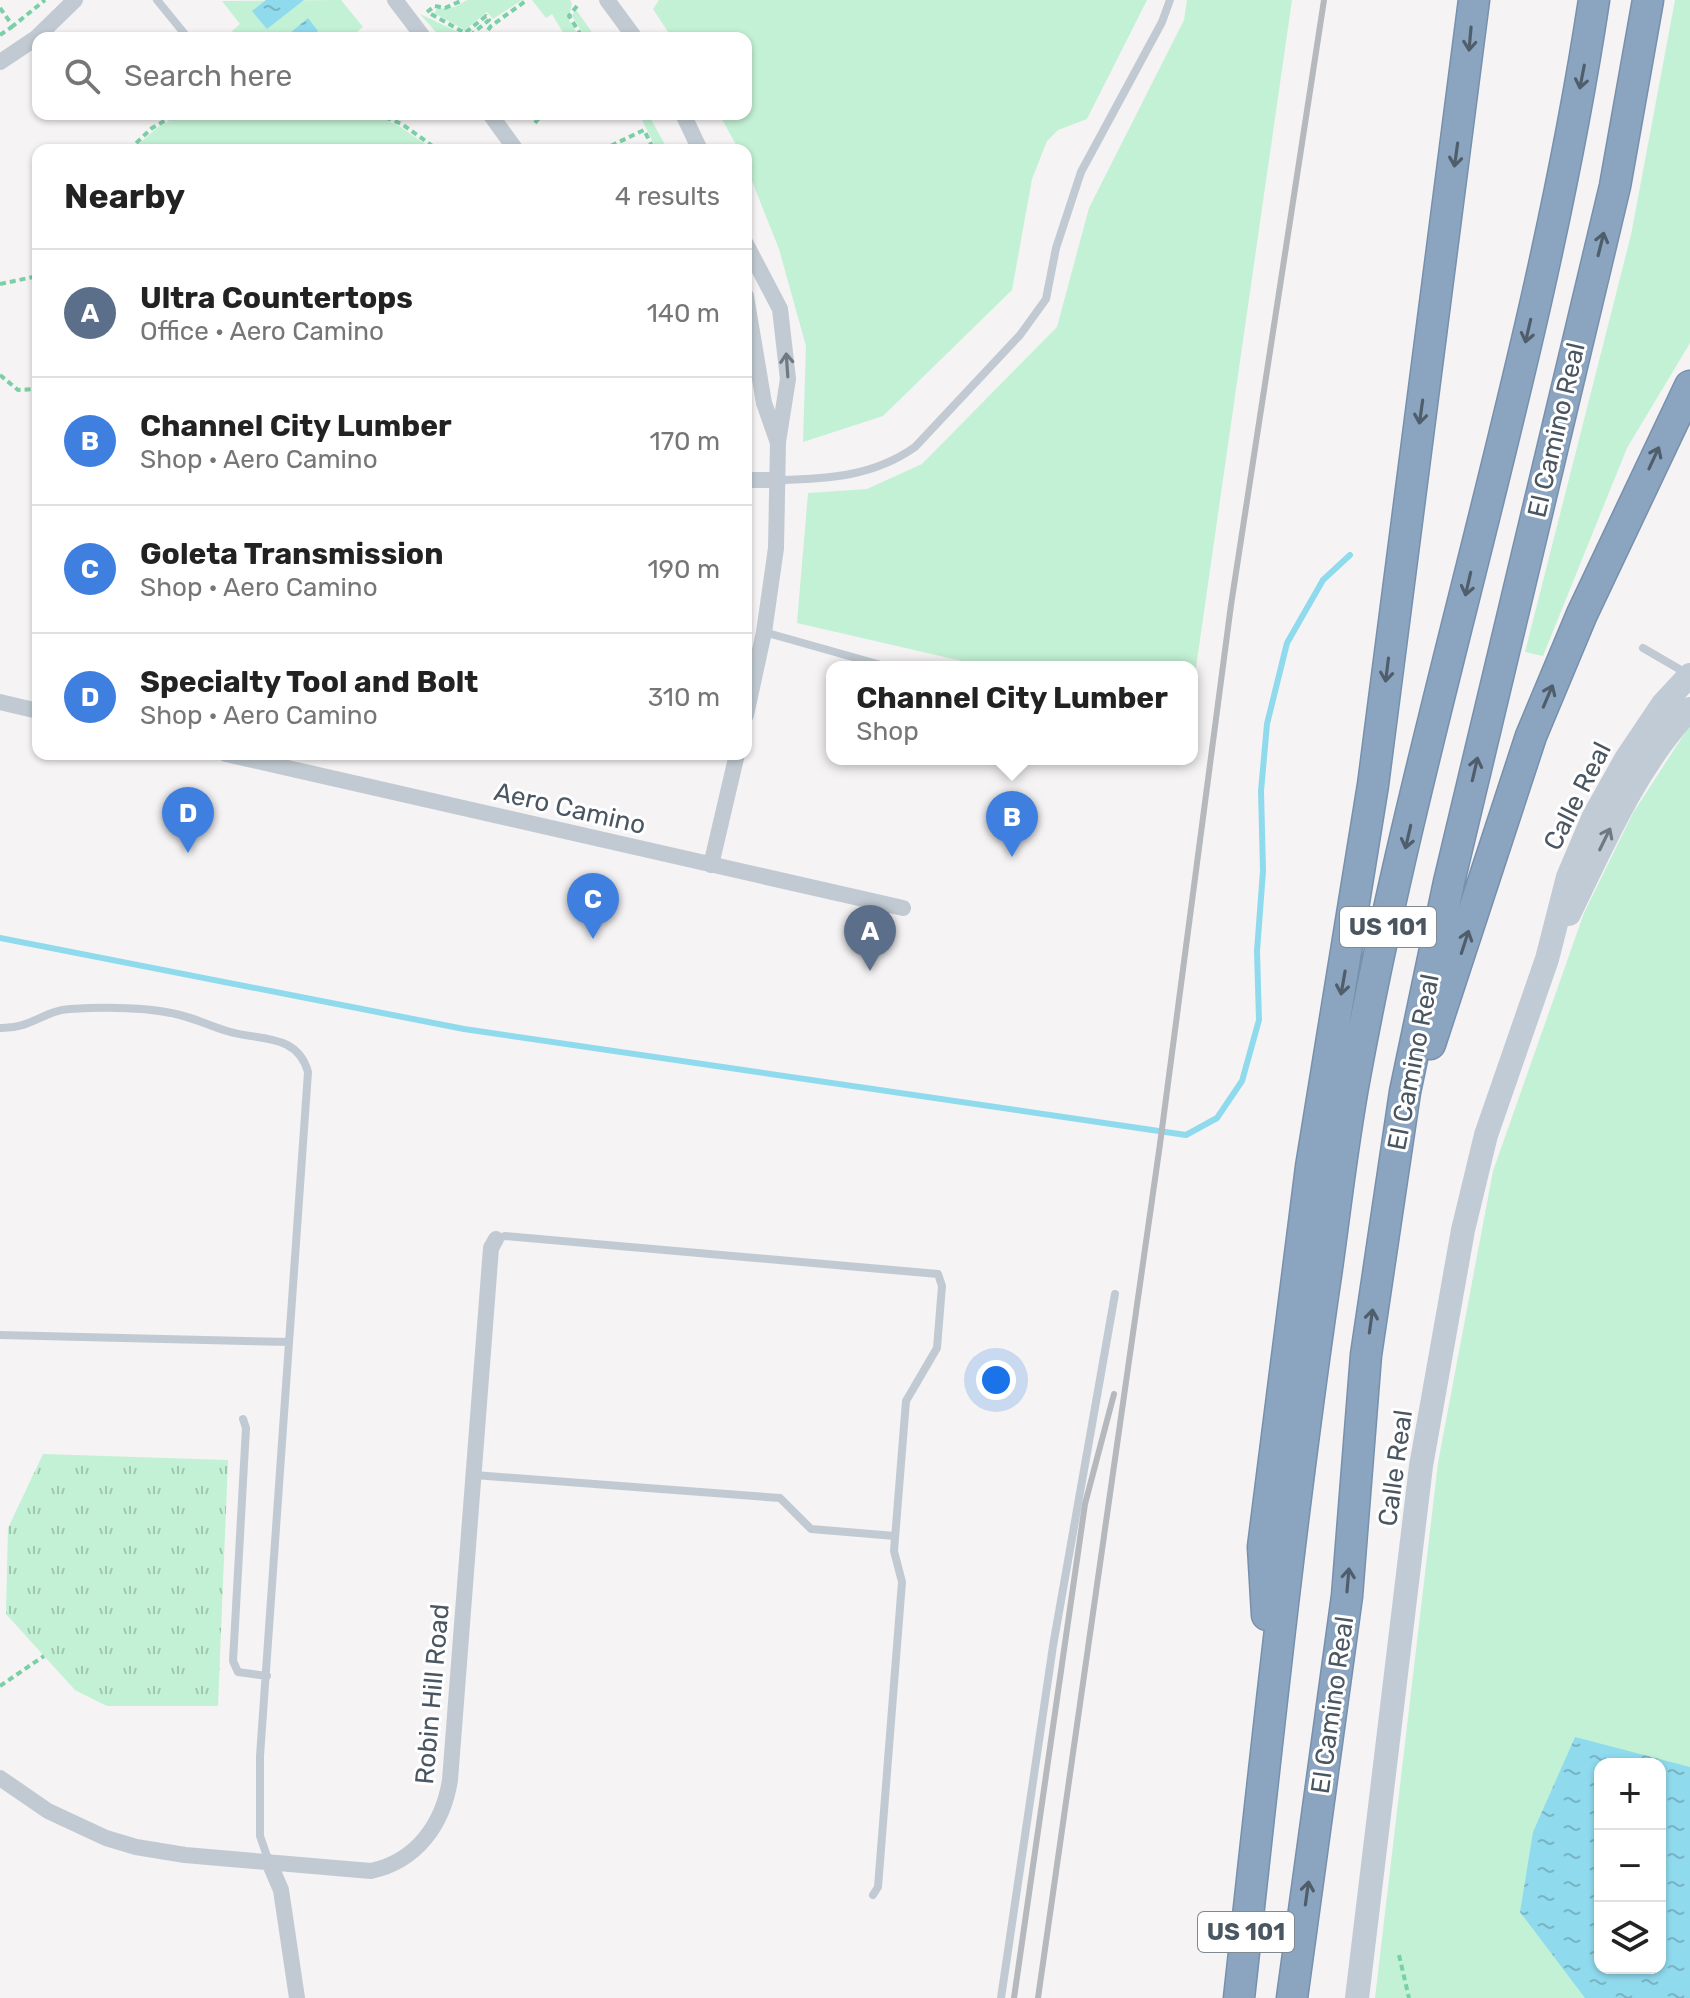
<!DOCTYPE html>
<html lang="en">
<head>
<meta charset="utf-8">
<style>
	body { margin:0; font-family:Rubik,sans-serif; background:#f6f6f6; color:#222 }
	.controls { position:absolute; right:24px; bottom:24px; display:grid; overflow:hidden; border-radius:16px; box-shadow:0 2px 6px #0004 }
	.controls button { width:72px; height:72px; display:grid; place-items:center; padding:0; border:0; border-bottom:2px solid #e0e0e0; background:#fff; color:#222; font:40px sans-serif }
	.you { position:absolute; left:996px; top:1380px; width:28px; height:28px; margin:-20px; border:6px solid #fff; border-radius:50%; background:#1a73e8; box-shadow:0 0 0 12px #1a73e833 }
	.badge { display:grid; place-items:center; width:52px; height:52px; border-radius:50%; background:#1a73e8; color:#fff; font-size:26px; font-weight:700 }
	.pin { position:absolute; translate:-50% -66px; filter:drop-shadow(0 2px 4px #0008) }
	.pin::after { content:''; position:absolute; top:42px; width:28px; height:24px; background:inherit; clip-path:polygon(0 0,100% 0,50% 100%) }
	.popup { position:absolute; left:826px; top:661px; width:372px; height:104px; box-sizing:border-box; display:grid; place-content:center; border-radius:16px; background:#fff; filter:drop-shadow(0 2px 6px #0005); font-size:26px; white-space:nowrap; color:#767676 }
	.popup b { font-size:30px; color:#222 }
	.popup::after { content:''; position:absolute; left:50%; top:100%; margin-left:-16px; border:16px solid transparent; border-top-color:#fff }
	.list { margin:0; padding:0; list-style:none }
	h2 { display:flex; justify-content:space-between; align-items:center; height:104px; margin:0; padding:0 32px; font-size:34px }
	h2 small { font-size:26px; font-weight:400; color:#767676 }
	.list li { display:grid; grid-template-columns:52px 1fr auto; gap:24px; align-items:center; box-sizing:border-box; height:128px; padding:0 32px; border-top:2px solid #e0e0e0 }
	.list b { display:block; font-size:30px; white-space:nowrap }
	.list p { margin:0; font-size:26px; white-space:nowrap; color:#767676 }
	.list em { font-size:26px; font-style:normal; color:#767676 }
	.icon { flex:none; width:44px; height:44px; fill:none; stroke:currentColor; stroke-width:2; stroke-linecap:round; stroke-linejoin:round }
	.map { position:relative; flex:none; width:1690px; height:1998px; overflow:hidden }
	.search { position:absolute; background:#fff; box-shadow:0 2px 6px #0004; left:32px; top:32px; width:720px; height:88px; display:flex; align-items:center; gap:20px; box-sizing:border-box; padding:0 28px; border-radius:16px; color:#767676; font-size:30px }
	.panel { position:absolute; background:#fff; box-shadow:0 2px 6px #0004; left:32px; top:144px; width:720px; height:616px; border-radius:16px }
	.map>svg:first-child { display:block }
</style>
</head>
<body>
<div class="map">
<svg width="1690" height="1998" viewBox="0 0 1690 1998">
	<defs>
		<pattern id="park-tufts" width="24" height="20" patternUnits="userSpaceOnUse" patternTransform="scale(2)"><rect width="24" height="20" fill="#c3f1d5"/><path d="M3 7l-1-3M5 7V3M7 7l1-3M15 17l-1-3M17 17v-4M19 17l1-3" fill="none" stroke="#a0c6b0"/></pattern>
		<pattern id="water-ripples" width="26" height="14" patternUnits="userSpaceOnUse" patternTransform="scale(2)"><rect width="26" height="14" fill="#90daee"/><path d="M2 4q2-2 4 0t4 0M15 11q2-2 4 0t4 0" fill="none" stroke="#78b4c4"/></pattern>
	</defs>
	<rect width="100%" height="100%" fill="#f5f3f3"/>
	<path fill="#c3f1d5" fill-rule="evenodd" d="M341,0l22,27 -13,11h-113l-5,-7 8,-7 -18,-23z
		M467,0h55l-29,19 -6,-7 -22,18 -31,-17 3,-4 18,-2z
		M532,0h38l2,4 -4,15 12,19h-7l-4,-5 -4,3 -13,-22 -6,4z
		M659,0h488l-60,119 -29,11 -11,11 -15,38 -20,111 -129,126 -80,26 3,-96 -27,-97 -33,-83v-16h-7l-20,-36h27v-76h-74l-19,-29z
		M1187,0h105l-100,695v-28h-204l-191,-44 11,-130 59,-4 55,-25 135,-137 32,-119 95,-188z
		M1675,0h15v343l-63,105 -84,208 -18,-4 106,-417z
		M575,10l2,1 19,27h-10l-14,-22z
		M420,14l38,18 -1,6h-16z
		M184,114h180v4l9,2 3,-4 23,10 35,24h-302l26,-23z
		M639,114h9l20,36h-11z
		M1690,725v1273h-315l63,-535 55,-292 91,-258 49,-100zM1600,1764h60v204h-60z"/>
	<path fill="url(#park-tufts)" d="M43,1454l185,6 -10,246h-111l-32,-16 -69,-76 2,-86z"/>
	<path fill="url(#water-ripples)" fill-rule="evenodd" d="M266,0h38l-37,29 -15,-18z
		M308,18l10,13 -9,7h-25z
		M1575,1737l115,30v231h-105l-65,-86 13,-80zM1600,1764h60v204h-60z"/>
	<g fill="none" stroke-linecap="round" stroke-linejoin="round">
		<path stroke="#90daee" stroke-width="6" d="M0,938l464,91 722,106 31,-17 25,-37 17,-61 -2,-69 6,-80 -2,-80 6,-67 20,-81 36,-63 27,-25"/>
		<defs>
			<path id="motorway" d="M1430,1044l101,-308 51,-122 108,-228
				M1267,1615l-4,-68 48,-380 62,-382 101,-785
				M1239,1998c27,-244 52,-487 88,-730 9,-64 16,-128 28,-192 66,-361 184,-712 239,-1076
				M1292,1998l55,-402 19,-241 39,-263 44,-210 166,-696 33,-186"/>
		</defs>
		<use href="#motorway" stroke="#7690ad" stroke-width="33"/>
		<path stroke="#7ad0a6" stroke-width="4" stroke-dasharray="6 4" stroke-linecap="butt" d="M577,6l-8,10 14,22
			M0,8l13,18 32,-26
			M427,12l8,-6 10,2 18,-8
			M431,14l34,19 21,-17 3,4 -22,18
			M0,35l13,-9
			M381,38v-5
			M482,38l9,-12 36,-26
			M376,114l26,10 36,26
			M535,123l7,-9
			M129,150l23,-22 25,-14
			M602,150l42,-20 10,20
			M0,284l38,-8
			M0,375l18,15 20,-1
			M0,1686l44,-30
			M1399,1955l10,43"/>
		<path stroke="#c1cad2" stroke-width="8" d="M157,0l31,38
			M779,480c50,-1 95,-4 136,-33l105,-112 26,-36 10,-51 25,-76 81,-150 8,-22
			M764,632l124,35
			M1643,648l43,25
			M0,1028c31,1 45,-18 70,-19 34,-2 77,-2 110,6 16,4 31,11 47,16 30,10 70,1 81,41l-48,684v80l9,26
			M496,1239l9,-3 433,38 4,12 -5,62 -31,53 -12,150 8,31 -24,305 -5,8
			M0,1335l289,7
			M243,1419l3,9 -13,233 5,11 29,4
			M474,1475l306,23 31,31 84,7
			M1001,1998l52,-352 62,-352"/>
		<path stroke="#c1cad2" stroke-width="16" d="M395,0l29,38
			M607,0l28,38
			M0,62l36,-24 39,-38
			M490,114l26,36
			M683,114l17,36
			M746,244l34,65 8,70 -10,63 -2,106 -12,84 -18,83
			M746,296l18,107 13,37
			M746,480h33
			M0,702l38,9
			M226,754l677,154
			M711,865l26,-111
			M0,1778l48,33 58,27 30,9 49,8 186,16c46,-10 72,-47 79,-91l41,-532 5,-9
			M269,1862l12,28 16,108"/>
		<path stroke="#c1cbd6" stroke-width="24" d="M1569,914c34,-70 67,-148 121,-205
			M1357,1998l64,-532 42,-236 23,-95 61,-176 21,-82 26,-61 32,-57 37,-55 27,-29"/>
		<use href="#motorway" stroke="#8ba5c1" stroke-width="30"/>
		<path stroke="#b5b8bd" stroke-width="6" d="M1014,1998l71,-494 29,-110
			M1038,1998l122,-854 71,-539 93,-605"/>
	</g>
	<defs><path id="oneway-shaft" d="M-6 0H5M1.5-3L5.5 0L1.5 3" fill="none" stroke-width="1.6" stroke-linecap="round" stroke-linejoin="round" transform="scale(2)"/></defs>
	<g stroke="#505e6b">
		<use href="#oneway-shaft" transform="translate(1470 39) rotate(95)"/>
		<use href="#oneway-shaft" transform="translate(1582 77) rotate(101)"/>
		<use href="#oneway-shaft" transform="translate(1456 155) rotate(98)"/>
		<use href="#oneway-shaft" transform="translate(1601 244) rotate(-76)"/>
		<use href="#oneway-shaft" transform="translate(1528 331) rotate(103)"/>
		<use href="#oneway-shaft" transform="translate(1421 412) rotate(98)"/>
		<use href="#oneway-shaft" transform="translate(1654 458) rotate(-65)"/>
		<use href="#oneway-shaft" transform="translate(1468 584) rotate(103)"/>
		<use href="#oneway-shaft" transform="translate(1387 670) rotate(97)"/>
		<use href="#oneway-shaft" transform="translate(1548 696) rotate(-67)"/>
		<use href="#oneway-shaft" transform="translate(1475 769) rotate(-77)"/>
		<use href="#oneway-shaft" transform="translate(1408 837) rotate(103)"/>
		<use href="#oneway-shaft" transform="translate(1465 942) rotate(-72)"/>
		<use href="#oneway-shaft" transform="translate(1343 983) rotate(100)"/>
		<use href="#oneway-shaft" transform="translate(1371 1321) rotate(-82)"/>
		<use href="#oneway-shaft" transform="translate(1348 1580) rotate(-85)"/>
		<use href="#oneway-shaft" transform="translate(1307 1893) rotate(-82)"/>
	</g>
	<use stroke="#6e7983" href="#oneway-shaft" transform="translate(787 365) rotate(-94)"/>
	<use stroke="#6e7984" href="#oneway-shaft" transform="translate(1605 839) rotate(-64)"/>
	<g text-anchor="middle" stroke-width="6" stroke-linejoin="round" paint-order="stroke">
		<g fill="#fff" stroke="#808990" stroke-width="2">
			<rect x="1340" y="907" width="96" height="40" rx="6"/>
			<rect x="1198" y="1912" width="96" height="40" rx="6"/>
		</g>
		<g font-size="24" font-weight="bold" fill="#4a5661">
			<text x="1388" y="935">US 101</text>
			<text x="1246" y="1940">US 101</text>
		</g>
		<g font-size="26" fill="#4a5661" stroke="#fff">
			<text transform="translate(1556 430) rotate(-77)" y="9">El Camino Real</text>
			<text transform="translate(1577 796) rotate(-63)" y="9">Calle Real</text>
			<text transform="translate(570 808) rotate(13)" y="9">Aero Camino</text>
			<text transform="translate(1413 1062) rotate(-79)" y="9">El Camino Real</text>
			<text transform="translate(1395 1468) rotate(-82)" y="9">Calle Real</text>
			<text transform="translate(432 1694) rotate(-85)" y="9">Robin Hill Road</text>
			<text transform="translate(1332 1705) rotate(-82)" y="9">El Camino Real</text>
		</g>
	</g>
</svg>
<div class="controls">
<button>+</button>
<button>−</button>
<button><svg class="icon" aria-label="layers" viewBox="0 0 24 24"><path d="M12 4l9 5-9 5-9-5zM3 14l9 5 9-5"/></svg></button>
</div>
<div class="you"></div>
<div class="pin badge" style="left:870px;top:971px;background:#5c6f8a">A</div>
<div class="pin badge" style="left:1012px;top:857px;background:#3f7fe0">B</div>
<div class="popup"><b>Channel City Lumber</b>Shop</div>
<div class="pin badge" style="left:593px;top:939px;background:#3f7fe0">C</div>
<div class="pin badge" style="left:188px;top:853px;background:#3f7fe0">D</div>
<div class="search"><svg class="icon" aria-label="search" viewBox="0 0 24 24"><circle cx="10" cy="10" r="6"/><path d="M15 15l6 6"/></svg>Search here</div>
<section class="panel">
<h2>Nearby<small>4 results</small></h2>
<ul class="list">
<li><span class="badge" style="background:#5c6f8a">A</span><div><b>Ultra Countertops</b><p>Office · Aero Camino</p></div><em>140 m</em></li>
<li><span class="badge" style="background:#3f7fe0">B</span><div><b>Channel City Lumber</b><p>Shop · Aero Camino</p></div><em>170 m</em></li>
<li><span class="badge" style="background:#3f7fe0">C</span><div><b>Goleta Transmission</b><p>Shop · Aero Camino</p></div><em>190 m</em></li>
<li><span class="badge" style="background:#3f7fe0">D</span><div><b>Specialty Tool and Bolt</b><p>Shop · Aero Camino</p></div><em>310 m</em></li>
</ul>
</section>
</div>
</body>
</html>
